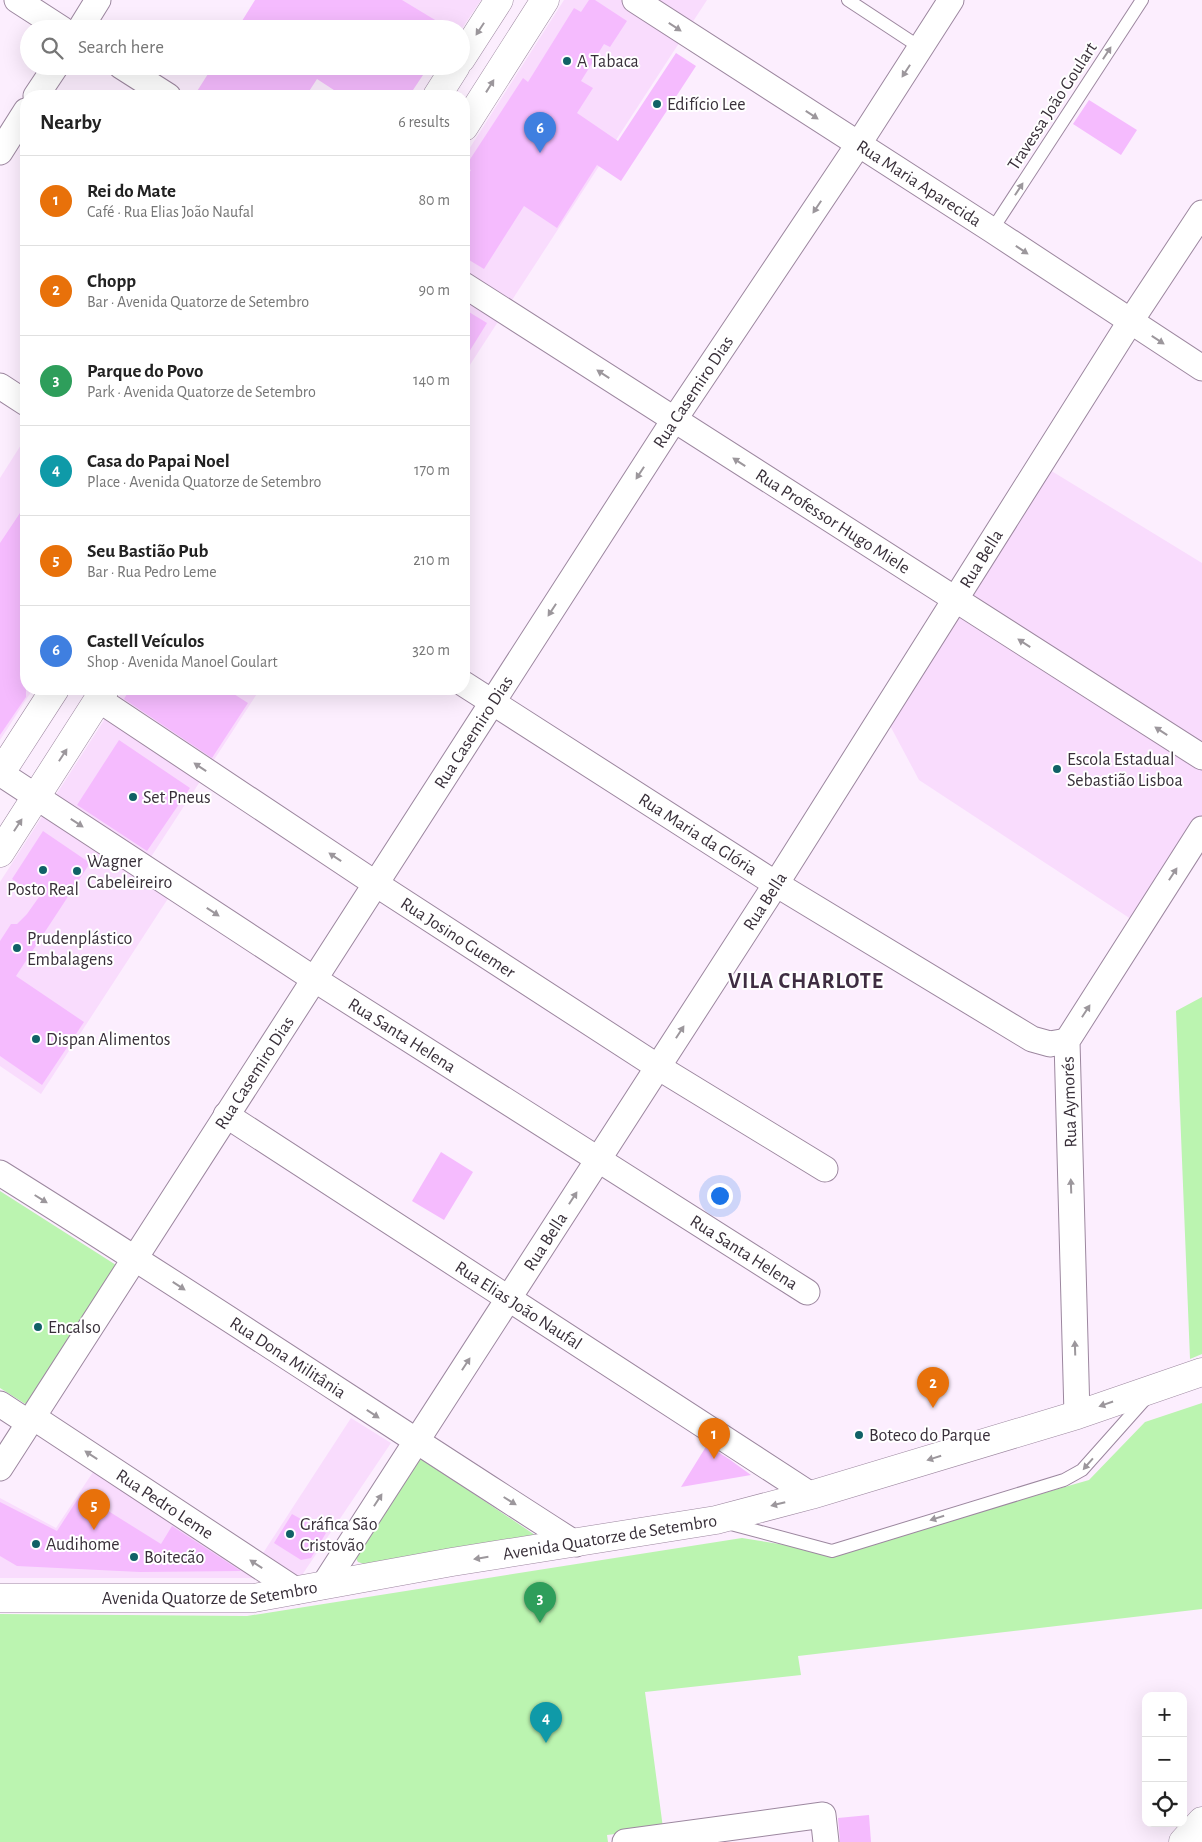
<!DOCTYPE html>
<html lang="en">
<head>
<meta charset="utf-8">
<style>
	body { margin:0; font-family:"Alegreya Sans",sans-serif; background:#f2f2f2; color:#222 }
	.controls { position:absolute; right:15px; bottom:15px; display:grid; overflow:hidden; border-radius:10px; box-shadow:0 5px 20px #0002 }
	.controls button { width:45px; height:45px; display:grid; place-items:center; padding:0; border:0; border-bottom:1px solid #e0e0e0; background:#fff; color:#222; font:25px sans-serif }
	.you { position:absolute; left:719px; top:1195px; width:18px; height:18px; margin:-12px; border:4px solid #fff; border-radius:50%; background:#1a73e8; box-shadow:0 0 0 8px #1a73e833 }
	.badge { display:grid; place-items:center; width:32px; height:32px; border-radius:50%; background:#ea580c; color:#fff; font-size:16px; font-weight:700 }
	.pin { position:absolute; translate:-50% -41px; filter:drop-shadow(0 1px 2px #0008) }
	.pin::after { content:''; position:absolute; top:26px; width:18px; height:15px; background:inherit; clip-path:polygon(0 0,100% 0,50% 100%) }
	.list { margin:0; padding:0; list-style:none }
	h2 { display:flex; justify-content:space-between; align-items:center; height:65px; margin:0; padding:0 20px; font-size:21px }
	h2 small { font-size:16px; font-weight:400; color:#767676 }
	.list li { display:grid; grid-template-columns:32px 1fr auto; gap:15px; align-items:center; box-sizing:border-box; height:90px; padding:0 20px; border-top:1px solid #e0e0e0 }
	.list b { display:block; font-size:19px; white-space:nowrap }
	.list p { margin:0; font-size:16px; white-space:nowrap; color:#767676 }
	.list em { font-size:16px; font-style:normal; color:#767676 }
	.icon { flex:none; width:28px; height:28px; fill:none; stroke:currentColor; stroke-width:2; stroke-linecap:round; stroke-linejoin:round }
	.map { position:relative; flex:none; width:1202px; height:1842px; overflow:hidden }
	.search { position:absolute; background:#fff; box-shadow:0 5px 20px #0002; left:20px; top:20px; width:450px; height:55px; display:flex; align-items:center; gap:12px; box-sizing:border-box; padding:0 18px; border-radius:28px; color:#767676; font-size:19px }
	.panel { position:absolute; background:#fff; box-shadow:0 5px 20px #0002; left:20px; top:90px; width:450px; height:605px; border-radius:20px }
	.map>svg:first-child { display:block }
</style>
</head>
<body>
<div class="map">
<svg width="1202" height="1842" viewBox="0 0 1202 1842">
	<rect width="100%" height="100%" fill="#fceefe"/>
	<path fill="#f9dcfd" d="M308,0h173l-20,30 -171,-1z
		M564,0h143l-243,374v-217z
		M26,437v252h7l-33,51v-262z
		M1045,467l157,96v263l-65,97 -218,-143 -33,-62z
		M124,689h136l-122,188 31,20 -128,197 -41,-28v-184z
		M351,1418l40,25 -91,135h-300v-80l56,30 39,-59 157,101z"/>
	<path fill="#bbf4b0" d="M1202,997v357l-12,5 -14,-348z
		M0,1191l116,74 -89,140 -27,-17z
		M1202,1403v206l-404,47 3,19 -156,17 18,136 -56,7 1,7h-608v-228l247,2 495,-78 93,15 254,-73 56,-58z
		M419,1459l6,2 113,76 -171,28 -9,-3 -5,-9z"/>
	<path fill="#f5bbfe" d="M255,0h147l48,29h-213z
		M589,0h6l32,21 -17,26 -6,-3 -23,37 12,7 -16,25 41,28 58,-88 20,13 -75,115 -24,-16 -40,63 -33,-22 -40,63 -20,-12v-76l7,-11 -6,-3 58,-89 5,4 46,-74 7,4z
		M213,66h216l-20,30h-66l-26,-17 -11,17h-112z
		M1089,100l48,30 -16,25 -48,-31z
		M464,309l23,14 -23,37z
		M26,504v193l-26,38v-192z
		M130,689h96l22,14 -36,55 -88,-59z
		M119,740l71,48 -43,63 -70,-46z
		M43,831l47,32 -74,113 68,46 -42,63 -42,-29v-115l11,-17h6l10,-10 12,-17 -27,-18z
		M441,1152l32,20 -29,48 -32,-19z
		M707,1445l22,14 22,16 -70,12z
		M81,1494l80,50 11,-18 69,45 -101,1 -123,-6 -17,-10v-54l57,29z
		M292,1514l34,19 -15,25 -10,2 -27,-17z
		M869,1815l2,27h-31l-2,-24z"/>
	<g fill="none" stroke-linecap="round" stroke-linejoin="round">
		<defs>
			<path id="service" d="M848,0l73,48
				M992,230l150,-230
				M727,1523l105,28 232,-71 18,-10 65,-73"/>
			<g id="minor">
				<path d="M17,0l45,29"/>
				<path id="s1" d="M635,0l357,230 210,138"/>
				<path d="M80,29l18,-29"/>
				<path d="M121,66l47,30"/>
				<path d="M36,96l20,-30"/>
				<path d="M0,152l26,-41"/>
				<path id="s2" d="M464,285l738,472"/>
				<path d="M0,386l26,17"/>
				<path id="s3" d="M464,684l312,200 256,155 18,5 17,-3"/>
				<path id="s4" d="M98,699l278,185 282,183 167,102"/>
				<path id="s5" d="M0,773l314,206 493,313"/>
				<path id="s6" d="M226,1115l585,380"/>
				<path id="s7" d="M0,1173c194,121 384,248 576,371"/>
				<path d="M0,1404l29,19"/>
				<path d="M1077,1415l-10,-374 135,-212"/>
				<path id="s8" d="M33,1417l264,174"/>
				<path id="s9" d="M0,1468l674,-1048 184,-275 93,-145"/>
				<path id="s10" d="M323,1586l453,-702 354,-562 72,-109"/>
				<path d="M625,1842l198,-27 3,27"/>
			</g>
			<g id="tertiary">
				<path id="s11" d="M0,1598h254l198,-36 264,-42 95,-25 266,-80 125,-43"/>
				<path d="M1183,1842l19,-21"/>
			</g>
			<path id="secondary" d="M461,59l38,-59
				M437,96l19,-30
				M464,127l81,-127
				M0,774l55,-85
				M0,853l105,-164"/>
		</defs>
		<use href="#service" stroke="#9c879f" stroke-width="14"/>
		<use href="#minor" stroke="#9c879f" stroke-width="27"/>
		<use href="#tertiary" stroke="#9c879f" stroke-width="29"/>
		<use href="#secondary" stroke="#9c879f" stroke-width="29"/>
		<use href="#service" stroke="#fff" stroke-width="12"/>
		<use href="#minor" stroke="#fff" stroke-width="25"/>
		<use href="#tertiary" stroke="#fff" stroke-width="28"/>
		<use href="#secondary" stroke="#fff" stroke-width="28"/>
	</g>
	<defs><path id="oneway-solid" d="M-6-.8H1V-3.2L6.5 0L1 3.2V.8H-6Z" transform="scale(1.25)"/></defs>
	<g fill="#9c979c">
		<use href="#oneway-solid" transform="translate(675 27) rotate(33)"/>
		<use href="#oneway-solid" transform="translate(480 29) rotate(123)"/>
		<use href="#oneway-solid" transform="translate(1107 53) rotate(-57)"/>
		<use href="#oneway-solid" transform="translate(906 71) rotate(123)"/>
		<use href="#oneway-solid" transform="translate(490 86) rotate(-58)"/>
		<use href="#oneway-solid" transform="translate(812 115) rotate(33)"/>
		<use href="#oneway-solid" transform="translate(1019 189) rotate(-57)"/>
		<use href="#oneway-solid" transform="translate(817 207) rotate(124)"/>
		<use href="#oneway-solid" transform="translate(1022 250) rotate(34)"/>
		<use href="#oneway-solid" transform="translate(1158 340) rotate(33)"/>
		<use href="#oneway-solid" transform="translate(603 374) rotate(-147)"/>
		<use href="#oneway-solid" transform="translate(739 462) rotate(-147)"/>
		<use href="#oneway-solid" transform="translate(640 473) rotate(123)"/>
		<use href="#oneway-solid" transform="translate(552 610) rotate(123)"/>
		<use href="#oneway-solid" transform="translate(1024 643) rotate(-147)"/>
		<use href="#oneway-solid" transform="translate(1161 731) rotate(-147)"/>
		<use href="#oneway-solid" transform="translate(63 755) rotate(-57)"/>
		<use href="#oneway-solid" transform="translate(200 767) rotate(-146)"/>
		<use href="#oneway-solid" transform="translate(77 823) rotate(33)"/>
		<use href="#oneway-solid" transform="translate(18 825) rotate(-57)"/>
		<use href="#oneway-solid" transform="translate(335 857) rotate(-146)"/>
		<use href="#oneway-solid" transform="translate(1173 874) rotate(-57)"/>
		<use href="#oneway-solid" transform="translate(213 912) rotate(33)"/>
		<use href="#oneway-solid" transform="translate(1086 1011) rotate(-57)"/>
		<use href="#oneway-solid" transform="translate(680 1032) rotate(-57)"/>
		<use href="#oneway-solid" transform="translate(1071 1186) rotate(-92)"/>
		<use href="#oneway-solid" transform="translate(573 1198) rotate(-57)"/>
		<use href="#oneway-solid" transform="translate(41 1199) rotate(32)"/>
		<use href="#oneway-solid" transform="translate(179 1286) rotate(33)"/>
		<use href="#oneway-solid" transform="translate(1075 1348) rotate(-92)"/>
		<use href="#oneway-solid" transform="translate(466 1364) rotate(-57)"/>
		<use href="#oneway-solid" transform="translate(1106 1404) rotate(161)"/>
		<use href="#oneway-solid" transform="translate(373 1414) rotate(33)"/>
		<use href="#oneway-solid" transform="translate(91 1455) rotate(-147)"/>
		<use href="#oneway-solid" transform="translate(934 1458) rotate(163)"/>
		<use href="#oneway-solid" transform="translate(1088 1464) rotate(131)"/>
		<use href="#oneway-solid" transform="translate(378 1500) rotate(-57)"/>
		<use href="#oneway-solid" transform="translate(510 1501) rotate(32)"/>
		<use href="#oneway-solid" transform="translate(778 1504) rotate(166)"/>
		<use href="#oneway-solid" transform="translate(937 1518) rotate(163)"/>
		<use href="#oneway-solid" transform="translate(481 1558) rotate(171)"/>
		<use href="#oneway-solid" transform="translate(256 1564) rotate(-147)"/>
	</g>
	<g fill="#106166" stroke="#fff" stroke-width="2">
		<circle cx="567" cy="61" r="5"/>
		<circle cx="657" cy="104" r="5"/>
		<circle cx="1057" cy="769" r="5"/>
		<circle cx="133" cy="797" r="5"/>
		<circle cx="43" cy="870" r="5"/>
		<circle cx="77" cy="871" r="5"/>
		<circle cx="17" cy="948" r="5"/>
		<circle cx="36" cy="1039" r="5"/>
		<circle cx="38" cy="1327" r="5"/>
		<circle cx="859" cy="1435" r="5"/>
		<circle cx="290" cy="1534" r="5"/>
		<circle cx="36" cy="1544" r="5"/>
		<circle cx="134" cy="1557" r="5"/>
	</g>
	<g text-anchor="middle" stroke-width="4" stroke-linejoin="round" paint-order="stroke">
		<g font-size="18" fill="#382f39" stroke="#fff" text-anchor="start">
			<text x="577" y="67">A Tabaca</text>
			<text x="667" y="110">Edifício Lee</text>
			<text x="1067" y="765">Escola Estadual<tspan x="1067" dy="21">Sebastião Lisboa</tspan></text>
			<text x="143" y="803">Set Pneus</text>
			<text x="87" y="867">Wagner<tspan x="87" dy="21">Cabeleireiro</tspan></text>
			<text x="43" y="895" text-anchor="middle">Posto Real</text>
			<text x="27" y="944">Prudenplástico<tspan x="27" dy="21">Embalagens</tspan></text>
			<text x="46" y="1045">Dispan Alimentos</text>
			<text x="48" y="1333">Encalso</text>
			<text x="869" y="1441">Boteco do Parque</text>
			<text x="300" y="1530">Gráfica São<tspan x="300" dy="21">Cristovão</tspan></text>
			<text x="46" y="1550">Audihome</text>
			<text x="144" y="1563">Boitecão</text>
		</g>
		<g font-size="18" fill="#382f39" stroke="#fff">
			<text transform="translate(1052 106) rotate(-57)" y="6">Travessa João Goulart</text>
			<text dy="6" stroke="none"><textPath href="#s1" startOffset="338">Rua Maria Aparecida</textPath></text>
			<text dy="6" stroke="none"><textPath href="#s9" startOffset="1280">Rua Casemiro Dias</textPath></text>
			<text dy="6" stroke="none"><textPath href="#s2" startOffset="438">Rua Professor Hugo Miele</textPath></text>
			<text dy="6" stroke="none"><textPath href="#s10" startOffset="1220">Rua Bella</textPath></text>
			<text dy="6" stroke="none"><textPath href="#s9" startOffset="875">Rua Casemiro Dias</textPath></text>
			<text dy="6" stroke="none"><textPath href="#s3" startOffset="278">Rua Maria da Glória</textPath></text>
			<text dy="6" stroke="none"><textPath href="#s10" startOffset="815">Rua Bella</textPath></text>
			<text dy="6" stroke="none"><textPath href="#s4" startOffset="432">Rua Josino Guemer</textPath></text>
			<text dy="6" stroke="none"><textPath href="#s5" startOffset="480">Rua Santa Helena</textPath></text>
			<text dy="6" stroke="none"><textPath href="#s9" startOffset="470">Rua Casemiro Dias</textPath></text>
			<text transform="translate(1069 1102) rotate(-92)" y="6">Rua Aymorés</text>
			<text dy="6" stroke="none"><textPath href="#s10" startOffset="410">Rua Bella</textPath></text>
			<text dy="6" stroke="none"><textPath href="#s5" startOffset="885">Rua Santa Helena</textPath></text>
			<text dy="6" stroke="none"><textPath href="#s6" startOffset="349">Rua Elias João Naufal</textPath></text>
			<text dy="6" stroke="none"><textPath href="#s7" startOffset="342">Rua Dona Militânia</textPath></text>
			<text dy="6" stroke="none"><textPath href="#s8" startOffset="158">Rua Pedro Leme</textPath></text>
			<text dy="6" stroke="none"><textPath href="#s11" startOffset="615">Avenida Quatorze de Setembro</textPath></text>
			<text dy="6" stroke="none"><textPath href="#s11" startOffset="210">Avenida Quatorze de Setembro</textPath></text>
		</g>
		<g font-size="22" font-weight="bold" letter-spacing="1" fill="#3f2d42" stroke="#fff">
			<text x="806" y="988">VILA CHARLOTE</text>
		</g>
	</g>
</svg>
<div class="controls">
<button>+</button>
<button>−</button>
<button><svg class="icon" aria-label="locate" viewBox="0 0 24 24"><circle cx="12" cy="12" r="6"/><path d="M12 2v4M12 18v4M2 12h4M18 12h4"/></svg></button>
</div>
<div class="you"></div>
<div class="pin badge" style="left:714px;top:1459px;background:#e8710a">1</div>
<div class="pin badge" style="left:933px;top:1408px;background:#e8710a">2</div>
<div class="pin badge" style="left:540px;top:1623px;background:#2e9e5b">3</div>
<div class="pin badge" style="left:546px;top:1743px;background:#0f9aa8">4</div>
<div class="pin badge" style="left:94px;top:1530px;background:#e8710a">5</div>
<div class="pin badge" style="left:540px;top:153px;background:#3f7fe0">6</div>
<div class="search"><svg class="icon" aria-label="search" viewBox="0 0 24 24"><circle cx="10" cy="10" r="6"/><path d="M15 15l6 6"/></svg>Search here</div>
<section class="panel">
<h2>Nearby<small>6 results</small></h2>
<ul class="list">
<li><span class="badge" style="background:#e8710a">1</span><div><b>Rei do Mate</b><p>Café · Rua Elias João Naufal</p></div><em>80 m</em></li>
<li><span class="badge" style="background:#e8710a">2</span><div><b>Chopp</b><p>Bar · Avenida Quatorze de Setembro</p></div><em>90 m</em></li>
<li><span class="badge" style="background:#2e9e5b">3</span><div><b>Parque do Povo</b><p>Park · Avenida Quatorze de Setembro</p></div><em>140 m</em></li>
<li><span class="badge" style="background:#0f9aa8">4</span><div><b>Casa do Papai Noel</b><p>Place · Avenida Quatorze de Setembro</p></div><em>170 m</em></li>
<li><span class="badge" style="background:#e8710a">5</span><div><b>Seu Bastião Pub</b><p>Bar · Rua Pedro Leme</p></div><em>210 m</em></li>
<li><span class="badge" style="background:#3f7fe0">6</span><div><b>Castell Veículos</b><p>Shop · Avenida Manoel Goulart</p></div><em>320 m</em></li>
</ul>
</section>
</div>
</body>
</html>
